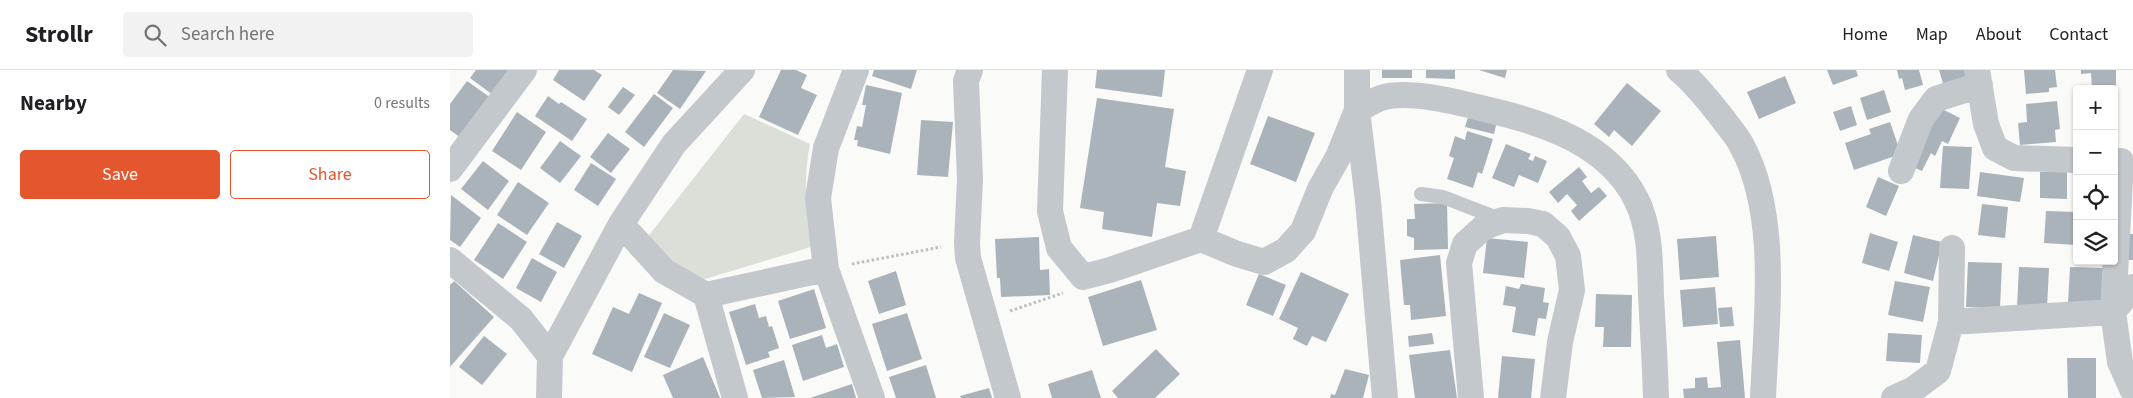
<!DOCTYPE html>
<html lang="en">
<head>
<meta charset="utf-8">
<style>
	body { margin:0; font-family:"Source Sans 3",sans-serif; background:#f2f2f2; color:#202124 }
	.controls { position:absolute; right:15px; top:15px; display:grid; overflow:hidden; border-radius:5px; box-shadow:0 1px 4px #0004 }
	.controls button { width:45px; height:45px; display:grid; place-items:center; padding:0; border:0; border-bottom:1px solid #e0e0e0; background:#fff; color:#202124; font:25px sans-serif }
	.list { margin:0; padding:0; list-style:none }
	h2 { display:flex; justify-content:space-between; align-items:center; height:65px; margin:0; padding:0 20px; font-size:21px }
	h2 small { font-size:16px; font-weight:400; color:#757577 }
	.actions { display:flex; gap:10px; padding:15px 20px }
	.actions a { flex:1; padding:11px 0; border:1px solid #e4572e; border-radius:5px; text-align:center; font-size:18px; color:#e4572e }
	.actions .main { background:#e4572e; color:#fff }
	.icon { flex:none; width:28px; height:28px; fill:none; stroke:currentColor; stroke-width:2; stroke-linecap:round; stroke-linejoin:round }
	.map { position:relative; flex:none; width:1683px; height:328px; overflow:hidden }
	header { display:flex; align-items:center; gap:30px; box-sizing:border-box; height:70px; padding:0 25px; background:#fff; border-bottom:1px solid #e0e0e0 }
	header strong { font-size:24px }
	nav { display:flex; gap:28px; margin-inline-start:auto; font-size:18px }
	.search { width:350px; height:45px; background:#f2f2f2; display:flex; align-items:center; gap:12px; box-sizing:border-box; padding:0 18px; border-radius:5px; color:#757577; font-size:19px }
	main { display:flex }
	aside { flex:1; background:#fff }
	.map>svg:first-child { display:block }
</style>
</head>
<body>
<header>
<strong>Strollr</strong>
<div class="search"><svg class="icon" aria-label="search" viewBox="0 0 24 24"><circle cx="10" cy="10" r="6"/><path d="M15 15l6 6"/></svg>Search here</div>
<nav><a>Home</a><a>Map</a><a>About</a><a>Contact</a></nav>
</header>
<main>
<aside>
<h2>Nearby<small>0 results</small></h2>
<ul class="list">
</ul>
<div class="actions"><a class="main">Save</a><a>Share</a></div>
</aside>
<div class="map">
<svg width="1683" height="328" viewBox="0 0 1683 328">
	<rect width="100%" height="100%" fill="#fafaf8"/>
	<path fill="#dadfd7" d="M294,44l66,30c-7,35 -4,68 1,103l-106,32 -37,-16 -22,-24z"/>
	<path fill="#aab3b9" d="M26,0h35l-18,25 -23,-17z
		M109,0h35l8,5 -18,26 -31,-21z
		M223,0l33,1 -26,38 -23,-16z
		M331,0h15l11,5 -6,13 16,7 -19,40 -39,-18z
		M424,0h43l-6,19 -39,-13z
		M647,0h68l-3,27 -67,-9z
		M932,0h30v8h-30z
		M976,0h29v9l-29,-1z
		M1029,0h28l-2,8z
		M1377,0h29l2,6 -25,9z
		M1447,0h22l4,15 -18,5 -3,-12 -3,1z
		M1489,0h29l2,10 -26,7z
		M1574,0h31l2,17 -8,1v4l-23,2z
		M1631,0h35v19h-24l-1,-16 -10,1z
		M1335,6l11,27 -37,16 -12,-27z
		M17,11l24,17 -30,40 -11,-8v-26z
		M1177,13l34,28 -29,35 -18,-16 -5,7 -15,-13z
		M416,15l36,8 -12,61 -33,-8 1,-6h-4l3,-14 5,1 4,-22h-4z
		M173,17l12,8 -16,20 -11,-8z
		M1434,20l7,22 -24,8 -7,-22z
		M204,24l19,14 -29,39 -19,-15z
		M98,26l11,8 2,-2 26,17 -15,22 -37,-25z
		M647,28l77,11 -9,58 21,4 -6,35 -23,-3 -5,34 -50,-8 2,-17 -24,-4z
		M1607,31l3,28 -5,1 1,12 -36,3 -2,-22 9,-1 -1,-18z
		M1401,36l6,19 -17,6 -7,-19z
		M1490,38l20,10 -12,26 -6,-3 -7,15 -4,-3 -9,18 -9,-4z
		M67,42l29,20 -25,38 -29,-19z
		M1019,44l28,7 -3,13 -29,-7z
		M818,46l47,17 -19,49 -46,-18z
		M471,50l32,2 -5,55 -31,-2z
		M1440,52l11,32 -47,16 -9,-27 26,-9 -2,-5z
		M1017,61l26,8 -11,35 -4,-2 -5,16 -26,-9 7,-21 -5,-2 6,-20 10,4z
		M158,63l22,16 -19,24 -21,-16z
		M110,71l21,15 -21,27 -20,-15z
		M1056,74l25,10 -3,5 5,2 2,-5 12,5 -9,22 -19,-8 -5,12 -22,-9z
		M1493,76l29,1 -3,42 -29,-1z
		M33,91l26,20 -21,29 -27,-21z
		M141,93l25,16 -18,27 -24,-16z
		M1129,97l8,10 -5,4 9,12 8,-6 8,9 -28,25 -8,-10 6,-6 -10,-11 -9,9 -9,-11z
		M1530,102l44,6 -4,24 -43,-6z
		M1590,102h27v27l-27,-1z
		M1428,107l21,9 -13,30 -20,-9z
		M68,112l31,21 -22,32 -30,-20z
		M1,125l30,23 -21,29 -10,-7z
		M997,133l1,46 -34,1v-12l-7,-2v-17h8l-1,-15z
		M1532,134l26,3 -3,31 -27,-3z
		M1596,141l31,1v33l-33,-2z
		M107,152l25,14 -18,32 -25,-14z
		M48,153l29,19 -24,37 -29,-19z
		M1420,163l28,9 -9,29 -27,-8z
		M1676,164h7v26h-7z
		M1463,165l29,7 -9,39 -29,-8z
		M1266,166l3,41 -39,3 -3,-41z
		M589,167l1,33 9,-1 1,26 -49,2 -1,-19h-3l-2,-39z
		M1037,168l41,4 -4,36 -41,-5z
		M990,185l6,61 -35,4 -1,-15h-6l-4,-45z
		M82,188l25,14 -16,30 -25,-14z
		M1518,192l34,1 -2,45 -34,-1z
		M1569,197l30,1 -2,40 -30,-2z
		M1620,197l34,1 -2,37 -34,-2z
		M446,201l10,34 -27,9 -11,-33z
		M851,202l48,22 -23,48 -14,-6 -5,10 -14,-7 5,-11 -19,-9z
		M809,204l27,11 -13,31 -27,-11z
		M691,210l16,50 -54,16 -15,-49z
		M4,211l40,36 -44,50v-82z
		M1445,211l35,6 -7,35 -35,-7z
		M1071,214l24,4 -2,14 6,1 -3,16 -8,-1 -3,18 -23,-4 4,-25 -13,-2 3,-19 13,3z
		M1265,217l3,37 -35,3 -3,-37z
		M364,219l12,39 -36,11 -12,-38z
		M189,223l23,10 -30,69 -40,-18 21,-47 16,7z
		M1146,224l36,1 -1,52h-28l1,-20h-9z
		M305,234l4,14 7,-2 3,11 3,-1 7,22 -11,4 2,5 -24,8 -17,-53z
		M1282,237l2,19 -14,1 -2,-19z
		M214,243l26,12 -20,43 -26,-11z
		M457,243l15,46 -35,12 -15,-47z
		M982,263l2,11 -25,3 -1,-11z
		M1438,263l34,2 -2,28 -34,-2z
		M372,265l4,13 11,-4 7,23 -41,14 -11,-36z
		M34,266l23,18 -25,31 -23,-18z
		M1290,270l5,58h-61l-1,-9 12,-1v-10l12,-1 1,11 13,-1 -4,-45z
		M706,279l24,25 -25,24h-37l-6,-7z
		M1000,280l7,48h-42l-6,-43z
		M1052,286l33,3 -4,39h-33z
		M253,287l17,41h-47l-10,-23z
		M1617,288h29v40h-28z
		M334,290l11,37 -33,1 -9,-28z
		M476,295l10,33h-40l-7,-21z
		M895,299l24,6 -6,23h-33l1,-4 4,1z
		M642,300l9,28h-49l-4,-14z
		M402,314l4,14h-46z
		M539,318l3,10h-31l-1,-2z"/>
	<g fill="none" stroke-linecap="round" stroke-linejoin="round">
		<path stroke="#bbbfc2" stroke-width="3" stroke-dasharray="2.5 2.5" stroke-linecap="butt" d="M402,194l89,-17
			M560,241l53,-18"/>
		<path stroke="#c3c8cc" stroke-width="14" d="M971,124l22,3 57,22"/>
		<path stroke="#c3c8cc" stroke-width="26" d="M406,0l-30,78 -8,50 8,71 46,129
			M520,0l-4,11 4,98 -3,64 1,15 40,140
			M605,0l-5,141 9,37 24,29 27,-7 91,-31 36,15 27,8 22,-12 17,-19 17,-42 18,-32 19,-47c8,-4 16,-9 24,-12 29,-9 79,5 108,12 56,13 119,34 147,89 15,29 14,66 15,97 2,34 4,68 5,102
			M907,0v40l11,91 17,197
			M1229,0c16,13 28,29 41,45 7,10 17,20 22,31 38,70 24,175 21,252
			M1527,0l9,54 9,24 19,10 63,2
			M0,99l74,-99
			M1451,101l20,-52 15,-20 44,-14
			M171,154l43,47 42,24 120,-26
			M751,169l59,-169
			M0,190l71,59 29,37
			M1683,217l-20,25 7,50 13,29
			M256,225l29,103
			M1501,252l1,-74
			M99,328l1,-42 71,-132 53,-80 68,-74
			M1021,328l-12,-135 6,-19 19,-17 19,-7 25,1 15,3 15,13 10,19 4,34 -12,52 -7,56
			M1444,328l20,-9 24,-18 13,-49 162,-10 8,-151"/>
	</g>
</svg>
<div class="controls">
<button>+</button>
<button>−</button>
<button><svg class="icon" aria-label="locate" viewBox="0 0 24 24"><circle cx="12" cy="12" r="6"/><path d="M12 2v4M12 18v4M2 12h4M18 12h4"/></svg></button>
<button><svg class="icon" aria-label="layers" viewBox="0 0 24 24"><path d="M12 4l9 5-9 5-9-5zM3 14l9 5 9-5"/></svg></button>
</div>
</div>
</main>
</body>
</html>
